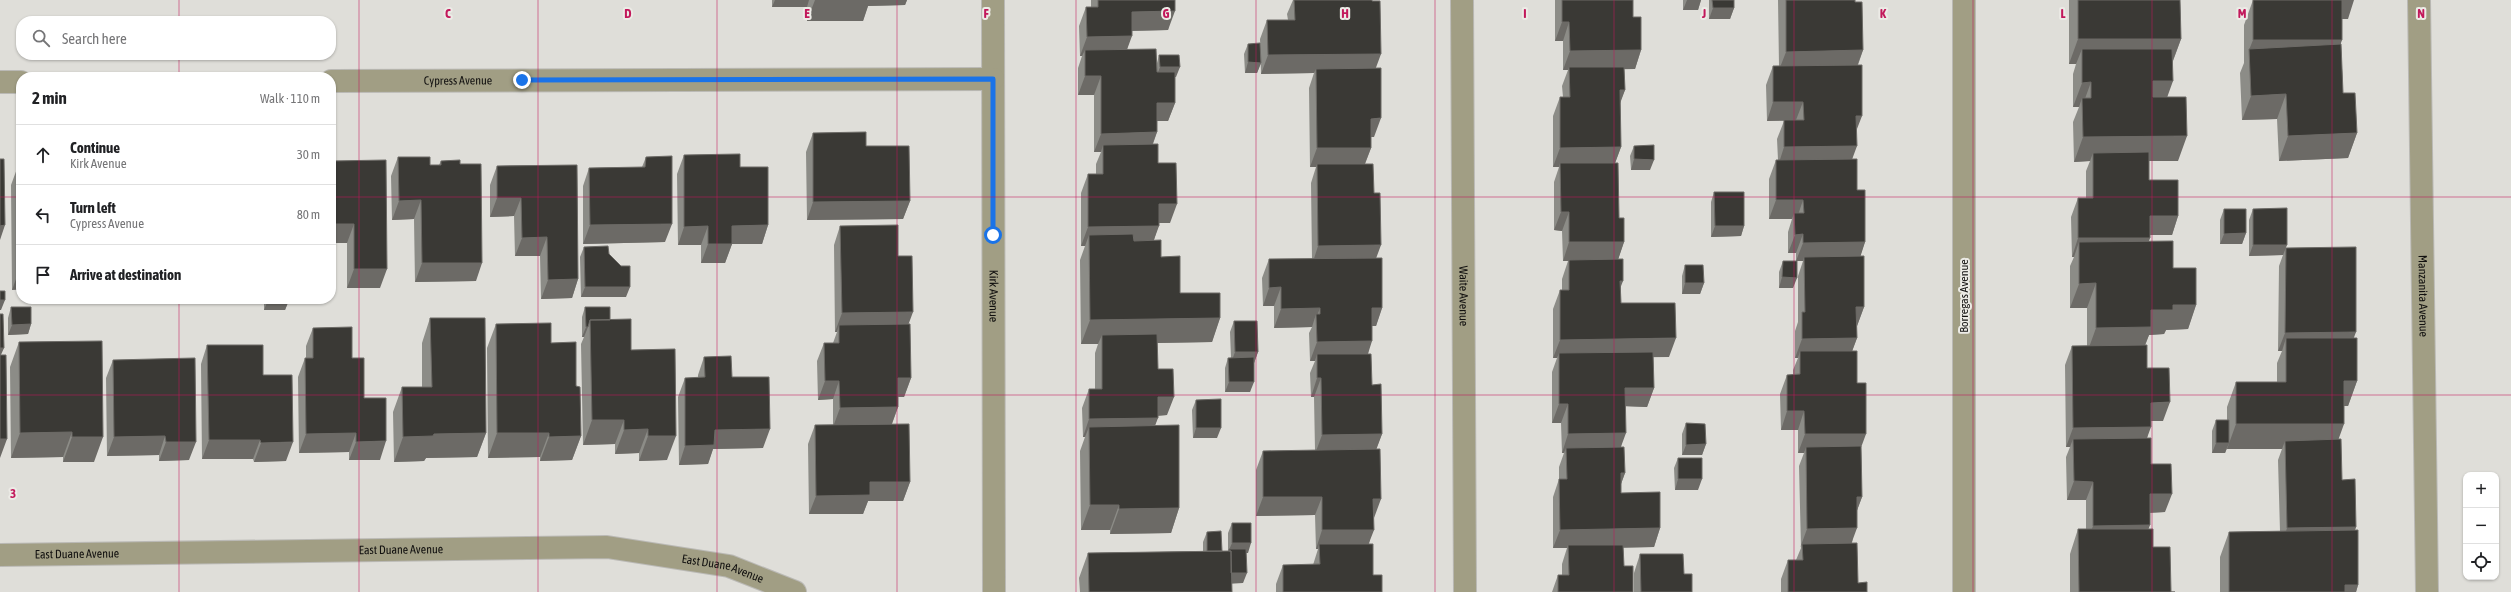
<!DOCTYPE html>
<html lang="en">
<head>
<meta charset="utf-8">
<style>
	body { margin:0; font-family:"Asap Condensed",sans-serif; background:#f2f2f2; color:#202124 }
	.controls { position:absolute; right:12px; bottom:12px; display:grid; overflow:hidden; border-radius:8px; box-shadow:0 1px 3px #0004 }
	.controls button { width:36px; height:36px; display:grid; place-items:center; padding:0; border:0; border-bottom:1px solid #e0e0e0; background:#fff; color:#202124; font:20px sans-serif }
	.stop { position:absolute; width:12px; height:12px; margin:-9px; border:3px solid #1a73e8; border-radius:50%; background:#fff }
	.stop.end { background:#1a73e8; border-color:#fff; box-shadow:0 1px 4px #0008 }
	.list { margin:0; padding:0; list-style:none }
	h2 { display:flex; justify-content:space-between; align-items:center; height:52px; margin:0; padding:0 16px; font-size:17px }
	h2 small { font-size:13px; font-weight:400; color:#757577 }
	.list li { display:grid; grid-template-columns:26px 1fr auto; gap:12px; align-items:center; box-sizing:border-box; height:60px; padding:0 16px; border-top:1px solid #e0e0e0 }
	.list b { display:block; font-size:15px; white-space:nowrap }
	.list p { margin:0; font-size:13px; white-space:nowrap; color:#757577 }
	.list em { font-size:13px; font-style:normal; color:#757577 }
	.icon { flex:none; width:22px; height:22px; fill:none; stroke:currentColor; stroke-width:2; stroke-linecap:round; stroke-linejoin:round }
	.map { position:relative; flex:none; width:2511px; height:592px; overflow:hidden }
	.search { position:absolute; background:#fff; box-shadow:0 1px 3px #0004; left:16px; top:16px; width:320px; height:44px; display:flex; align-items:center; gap:10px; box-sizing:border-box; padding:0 14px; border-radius:16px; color:#757577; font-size:15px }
	.panel { position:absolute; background:#fff; box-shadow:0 1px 3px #0004; left:16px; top:72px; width:320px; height:232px; border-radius:16px }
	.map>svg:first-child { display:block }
</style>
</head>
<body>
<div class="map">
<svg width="2511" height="592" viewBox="0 0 2511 592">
	<rect width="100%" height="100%" fill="#dfded9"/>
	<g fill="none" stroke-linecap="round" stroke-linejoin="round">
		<defs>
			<g id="minor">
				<path id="s1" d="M993,0l1,592"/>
				<path id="s2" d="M1462,0l3,592"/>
				<path id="s3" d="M2419,0l8,592"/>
				<path id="s4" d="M331,81l662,-2"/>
				<path d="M0,82h21"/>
				<path id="s5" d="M0,555l607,-8 122,19 66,26"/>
			</g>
			<path id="tertiary" d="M1964,592v-592"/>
		</defs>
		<use href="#minor" stroke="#bab9b5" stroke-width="24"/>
		<use href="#tertiary" stroke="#bab9b5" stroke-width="24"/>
		<use href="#minor" stroke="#a19e84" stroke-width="22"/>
		<use href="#tertiary" stroke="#a19e84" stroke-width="22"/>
	</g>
	<path fill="#8c8c87" d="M772,0h135l-2,5 -37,1 -5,15h-56v-14h-35z
		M1091,0h84l-7,30 -36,1 -5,18 30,14 2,-8 17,22h-1v26l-7,18h-11v11l-4,12 5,19 12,60h-11l-5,17 7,17 19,36 40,25 -8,24 -55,1 1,26 9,46 -9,1 -3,9 24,83 -8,25 -61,1v-4h-29l-1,-79 5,-14h-2l-1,-29 7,-19h6v-36l3,-9h-17l-1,-84 5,-14h-4v-53l7,-19h8v-10l5,-12h-7v-57h-16v-27l4,-12h-2l-1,-30 7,-19h5z
		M1293,0h79l3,68 -1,69h-3v11l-6,16 17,144 -6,18h-4l-4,28 4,31 10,49 -6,15 -2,69 -5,26 4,31 9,17h-106v-8l7,-19h30l5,-16h-2l-1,-34 -59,1v-46l7,-19 52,-1 -1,-53h-3l-1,-24 5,-12h-5l-1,-28 3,-6 -38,1v-22h-11l-1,-28 7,-19h43l-1,-76 5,-16h-6l-1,-79 5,-15 -53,1 -1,-35 7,-19h21l-1,-6z
		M1555,0h78v17l8,33 -6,19h-11l1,21 -5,12 1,45 -6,16 4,55 5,24 -6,17 3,29v15l48,54h-16l1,31 -7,19 -21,-1 -5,41 4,26 -4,11v9l39,35 -6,19 -31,1 1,18 9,26 -71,-17v-11l5,-16h-14v-51l6,-18v-12l5,-14h-2l-1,-30h-9v-51l5,-14h-4v-49l7,-19h2v-11l6,-18h-5l-1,-30 -8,-1v-48l5,-15h-6v-51l7,-19h3l-1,-11 6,-16h-5v-29h-8z
		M1683,0h18l-3,10h-15z
		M1709,0h25v8l-4,11h-21z
		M1778,0h77l8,50 -5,15 -1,65 -5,29 13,83 -5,14 4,51 -7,19v12l-5,13 5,32 4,64 1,50 -5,13 -5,33 6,40 9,9h-86v-13l7,-19h8l5,-12 -2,-82 5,-13h-6v-23h-17l-1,-36 7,-19h6v-5l5,-12h-3v-27l3,-9v-46l5,-15h-6l-4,27h-14v-16l4,-11h13v-8h-8v-21l4,-13h-23v-40l7,-19h2l-1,-21 7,-18h-17l-1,-36 7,-19h6z
		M2069,0h111l1,39 -8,22 -6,36 11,64h-29v19l29,36 -6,19h-22l-1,6 24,27 23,37 -8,24 -22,1 -2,4 -15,1 -4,11 2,22 16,53h-12l-4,17 4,26 14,48 -15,1 -2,16 5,18 18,45h4h-105v-38l8,-25h8v-29h-19l-1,-43 4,-10h-4l-1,-82 7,-19h15v-38h-17v-42l4,-9h-2l-1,-40 7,-19h8v-27l4,-10 -16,1 -1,-40 6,-15h-6v-33l3,-10h-7z
		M2253,0l95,19h-6l-1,25 2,49 14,40 -9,25 -69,3 -2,-42 -35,1 -2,-47 4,-10v-38z
		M1248,44l13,19 -4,10h-12l-1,-19z
		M813,133l53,13 44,55 -7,18 -96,1 -1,-68z
		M1634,146l16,24h-19l-1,-14z
		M684,155l56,12 28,58 -6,19h-30l-7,19h-24v-18h-23l-1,-71z
		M398,157l32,8h9l2,-4 19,3 16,117 -61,1 -1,-63 -22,1 -1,-44z
		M646,157l19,85 -82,2v-58l6,-18 53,-1z
		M331,161l49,127h-33v-45h-16z
		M577,165l1,114 -6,19 -31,1 -1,-43h-25l-1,-40 -24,1v-32l7,-19z
		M18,166l3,123 -9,1 -1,-105z
		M1714,192l30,34 -3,10 -30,1v-35z
		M2224,209l22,24 -4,11h-22v-24z
		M2253,209l33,39 67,90 4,43 -9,25h-4l-6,33 4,41 14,47 -1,3 3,55 -2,7h-136v-35l9,-25 51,-1 -2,-71 4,-11h-55v-1l-2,5h-13v-22l4,-11h11v-13l9,-25h41v-19l5,-12h-4l1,-85 4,-11 -34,1v-36z
		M840,226l58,30 10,68 3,54 -7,19h-6v10l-6,17 18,58 -7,19h-35l-5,13h-54l-1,-70 7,-19h18v-26l-15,1 -1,-39 7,-18h9l4,-11h-2l-1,-87z
		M584,247l25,7 17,43h-45l-1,-40z
		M1685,265l19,18 -4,11h-18v-18z
		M264,299h25v1l-4,10h-21z
		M11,307l20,17 -3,10 -20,1v-17z
		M585,307l25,13 21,30 36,110 -28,1v-8l-24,1v-10l-32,1 -2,-101 3,-7h-2v-20z
		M430,318l56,115 -9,24 -51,1 -2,3 -30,1 -1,-50 9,-25h20v-44z
		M1234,321l24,31 -4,11 -4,29h-25v-24l3,-10h3l-1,-26z
		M496,324l55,19 25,43 5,50 -9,24 -32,1v-4l-52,1 -1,-110z
		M313,328l51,70 16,62h-31v-8l-50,1 -1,-76 7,-19h1v-12z
		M19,342l75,120h-31v-5l-52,1 -1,-91z
		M207,345l56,30 23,86 -32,1 -1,-3h-51l-1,-95z
		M704,357l28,20 31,71 -50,1 -5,15 -29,1 -1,-68 7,-19h13v-3z
		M113,360l76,100 -30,1v-6l-52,1 -1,-78z
		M1196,400l21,38h-24l-1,-28z
		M1686,423l20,21 -4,11h-20v-21z
		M1678,458l20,32h-23l-1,-22z
		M1232,523l16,30h-2l-3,30h-12l1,9h-152l-1,-14 9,-25 115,-2v-9l4,-10 14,19h7v-18z
		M1640,554l44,20 8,18h-58v-19z
		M1558,575v17h-6z"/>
	<path fill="#6c6a66" d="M775,0h34l-2,7h-35z
		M815,0h92l-2,5 -37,1 -5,15h-56z
		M1687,0h14l-3,10h-15z
		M2340,0h14l-6,19h-15z
		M1713,8h21l-4,11h-21z
		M1175,11l-7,19 -43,1 7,-19z
		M1562,22h7l-6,19h-8z
		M1132,36l-7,19 -40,-5 -3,6h-2l7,-19z
		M2078,39h103l-9,24 -90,-14 -6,15h-7z
		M2253,40h89l-9,24 -84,-14z
		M1641,50l-6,19 -66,1v-3l-1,3h-5l7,-19z
		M1863,50l-7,19 -77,1 7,-18z
		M1381,54l-7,19 -58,-4 -2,4 -53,1 7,-19z
		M1248,62l13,1 -4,10h-12z
		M1160,67h20l-4,10 -20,1z
		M1085,76h16l-7,19h-16z
		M2153,81h20l-9,25 -20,-1z
		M2091,82l-9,25v-9l-3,9h-6l9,-24z
		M1620,90h5l-7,19z
		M2286,94l-9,25 -35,1 9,-24z
		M1773,102h30l-7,18 -29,1z
		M1157,103h18l-7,18h-18z
		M1856,116h6l-7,18z
		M1381,118l-7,19h-10l7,-18z
		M1157,132l-7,19 -47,-6 -2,7h-7l7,-18z
		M2357,133l-9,25 -69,3 9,-25z
		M2187,136l-9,25h-85v-8l-3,8 -16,1 9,-25z
		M1857,146l-7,19 -72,1 6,-19z
		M1621,147l-7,19 -54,-3 -1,4h-6l7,-19z
		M1317,148h54l-7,18 -47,-2 -1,3h-6z
		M1634,159l20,1 -4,10h-19z
		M497,198h24l-7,18 -24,1z
		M421,200l-7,19 -22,1 7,-19z
		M1776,200h27l-6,18 -3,-5 -2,6h-23z
		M910,201l-7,18 -96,1 6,-18z
		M1159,204h18l-7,19h-18z
		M1561,212h8l-7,19 -8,-1z
		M2150,216h28l-6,19h-29z
		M331,224h23l-7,19h-16z
		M672,224l-7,18 -82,2 7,-19z
		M5,225l-5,15v-14z
		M768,225l-6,19h-35h5l-7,19h-24l7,-19 24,-18z
		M708,226l-7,19h-23l6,-18z
		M1159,226l-7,19 -63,-10 -4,11h-4l7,-19z
		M1715,226h29l-3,10 -30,1z
		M2246,233l-4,11h-22l4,-10z
		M1803,234l-7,19h-8l7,-18z
		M547,237l-7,19h-25l7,-18z
		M2078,238h72l-7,18 -64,-14 -5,15h-2z
		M1569,242h55l-6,18 -55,1z
		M1865,242l-6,19 -55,-4 -1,4h-7l7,-18z
		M1381,245l-7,19 -62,1 6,-19z
		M2253,245h34l-4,10 -34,1z
		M422,263h60l-6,18 -61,1z
		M354,269h33l-7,19h-33z
		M19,271h2v18l-9,1z
		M1782,277l15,1 -4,10h-14z
		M578,279l-6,19 -31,1 7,-19z
		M1620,281h3l-7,18z
		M1685,283h19l-4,11h-18z
		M2096,283l-9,25h-17l9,-24z
		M585,287h45l-4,10h-45z
		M1281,287l-7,19h-11l6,-18z
		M0,300h5l-4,10h-1z
		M268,300h21l-4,10h-21z
		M2173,305h23l-8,24 -22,1 -2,4 -15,1 -7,17 -55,1 9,-25 55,-18z
		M1856,307h8l-7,19h-7z
		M1320,308l-4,11v-5l-4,13 -38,1 7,-19z
		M1372,308h10l-6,18h-10z
		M913,312l-7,19 -67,-6 -2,7h-2l7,-19z
		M1220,318l-8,24 -110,2v-9l-4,9h-17l9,-24z
		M31,324l-3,10 -20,1 4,-10z
		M586,327h2l-4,10h-2z
		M2356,332l-7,19 -63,-13 -4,13h-4l7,-18z
		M1676,338l-7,19 -110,1v-5l-2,5h-4l7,-18z
		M1857,338l-7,19 -50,-6 -2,7h-3l7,-19z
		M1372,341l-6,19 -49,-6 -2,7h-5l7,-19z
		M0,348h4l-4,9z
		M1235,352h23l-4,11h-23z
		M898,378h13l-7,19h-13z
		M1317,378h4l-7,19h-3z
		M825,381h14l-6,18 -15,1z
		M2344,381h13l-9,25h-13z
		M1229,382h25l-4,10h-25z
		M1625,388h29l-7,19 -28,-1z
		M1158,397h16l-7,18 -16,1z
		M2170,402l-7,19h-19l7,-18z
		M1559,404h9l-7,19h-9z
		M898,407l-7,19 -58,1 7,-19z
		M1787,411h17l-6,19h-17z
		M1158,418l-7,18 -62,-9 -4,10h-2l6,-18z
		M592,420h32l-9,24 -32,1z
		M2236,424h108l-9,25 -50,-8 -3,8h-55z
		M2151,427l-7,19 -71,-7 -3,8h-4l7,-19z
		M1196,428h25l-4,10h-24z
		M648,429l-9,24 -24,1 9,-24z
		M770,429l-7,19 -50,1 -5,15 -29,1 6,-19 30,-16z
		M72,432l-9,25 -52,1 9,-25z
		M356,433l-7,19 -50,1 7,-19z
		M486,433l-9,24 -51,1 -2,3 -30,1 9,-25 31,-3z
		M497,433h52l-9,24 -52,1z
		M1626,433l-7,19 -53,-4 -2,5h-2l6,-19z
		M1382,434l-7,19 -60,1 7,-19z
		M1805,434h61l-7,19 -53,-6 -2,6h-6z
		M165,436l-6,19 -52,1 7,-19z
		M581,436l-9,24 -32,1 9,-24z
		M648,436h28l-9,24 -28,1z
		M72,437h31l-9,25h-31z
		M0,439h7l-7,19z
		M209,440h51l-7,19h-51z
		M386,441l-6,19h-31l7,-18z
		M166,442h30l-7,18 -30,1z
		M293,442l-7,19 -32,1 7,-19z
		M2216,443h13l-4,10h-13z
		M1706,444l-4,11h-20l4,-10z
		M1621,473h4l-7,19z
		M1678,479h24l-4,11h-23z
		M2074,481l19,1 -7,18h-19z
		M870,482h40l-7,19h-35l-5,13h-54l7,-18z
		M2150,494h22l-7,18 -22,1z
		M1263,497h59l-7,18 -59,1z
		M1857,497h5l-7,19z
		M1373,499h8l-7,19z
		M1090,505h29l-9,25h-29z
		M1179,508l-8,25 -61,1 9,-25z
		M2150,525l-7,19h-57l7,-18z
		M2356,527l-7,18 -68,2 6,-19z
		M1660,528l-6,19 -86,1v-3l-1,3h-14l7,-18z
		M1857,528l-7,19 -48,-3 -2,4 7,-19z
		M1322,530h52l-7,18 -48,-4 -1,5h-2z
		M1232,543h19l-3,10h-19v-3z
		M1230,573h17l-4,10 -17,1z
		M2345,585h13l-2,7h-14z"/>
	<path fill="#3a3935" stroke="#6c6a66" d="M1098,0h77v11l-43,1v24l-45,1 -1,-30h12z
		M1294,0h78v1h8l1,53 -113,1 -1,-35h28z
		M1562,0h71v17h8v33l-71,1 -1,-29h-7z
		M1712,0h22v8h-21z
		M1786,0h69v2h7l1,48 -77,2z
		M2078,0h102l1,39h-103z
		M2253,0h89v40h-89z
		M1260,43l1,20 -13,-1v-18z
		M2341,44l2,49h12l2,40 -69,3 -2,-42 -35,2 -2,-47z
		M1156,49l1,23h18v31h-18v29l-56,2v-58h-16v-26z
		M2082,49h90l1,32h-20v16h33l1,39 -104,1 -1,-39h9v-16l-9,1z
		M1159,55h20l1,12h-20z
		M1862,65v51h-6l1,30 -73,1v-27h20l-1,-18h-30v-36z
		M1569,67h55l1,23h-5l1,57 -61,1v-51h10z
		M1381,68v50l-10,1v29h-54l-1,-79z
		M866,132v14h43l1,55 -97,1v-69z
		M1158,144v19h18l1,41h-18v22l-71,1v-53h15v-29z
		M1654,145v15l-20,-1v-13z
		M2149,152v28h29v36h-28v22h-72v-40h15v-45z
		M740,154v13h28v58l-36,1v18h-24v-18l-24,1v-72z
		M672,156v68l-82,1 -1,-57 56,-1 1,-10z
		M398,157h32v8h11v-4l19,-1v4h21l1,99h-60l-1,-63 -22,1z
		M0,159h4l1,66 -5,1z
		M1857,159v31h8v52l-62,1v-9l-8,1 -1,-22h10l-1,-13h-27v-40z
		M386,160l1,109h-33v-45h-23v-63z
		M1560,163h58l1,55h5v24h-55v-30h-8z
		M1317,164h56l1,29h6l1,52 -63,1z
		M577,165l1,114 -30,1 -1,-43 -25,1 -1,-40h-24v-32z
		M18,166h3v105h-2z
		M1714,192h30v34h-29z
		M2287,208v37h-34v-36z
		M2224,209h22v24l-22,1z
		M898,225v31h14l1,56 -71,1 -2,-87z
		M1133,234l1,7 27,-1v17l19,-1v37h40v25l-130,2 -1,-85z
		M2173,241v27h23v37h-23v5h-22v17l-55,1v-45l-17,1v-42z
		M608,246l1,8 12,12h9v21h-45l-1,-40z
		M2356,247v85l-71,1 1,-85z
		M1864,256v51h-8l1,31 -55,1v-27h3l-1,-55z
		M1382,258v50h-10v33l-55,1 -1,-28h4v-6l-39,1v-22l-12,1v-29z
		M1623,259v22h-3l1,22h54l1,35 -116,2v-50h9v-30z
		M1783,261h14v17l-15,-1z
		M1685,265h18l1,18h-19z
		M0,291h5v9h-5z
		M268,299h21v1h-21z
		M11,307h20v17l-19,1z
		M585,307h25v13h-20l-2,7h-2z
		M0,314h3l1,34h-4z
		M430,318h55l1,115 -52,1 -1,2 -30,1 -1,-50h30z
		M631,319v31l44,-1 1,87h-28v-7l-24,1v-10h-32l-2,-100z
		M1234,321h23l1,31h-23z
		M551,323v20l25,-1v44l4,1 1,49 -32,1v-4h-52l-1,-109z
		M910,324l1,54h-13v29l-58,1 -1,-27h-14l-1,-38h15v-18z
		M352,327v31h12v40h22v43l-30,1v-9l-50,1 -1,-76h8v-30z
		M1157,334l1,35h15l1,28h-16v21l-69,1v-30h13v-54z
		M2286,338h71v43h-13v43h-108v-42h50z
		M102,341l1,96h-31v-5l-52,1 -1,-91z
		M207,345h56v30h29l1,67 -32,1 -1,-3h-51z
		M2147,345v23h22l1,34 -19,1v24l-78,1 -1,-82z
		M1800,351h57v32h9v51h-61l-1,-23h-17v-36l13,-1z
		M1653,352l1,36h-29l1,45 -58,1v-30h-9v-51z
		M1317,354h54l1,31 9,-1 1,50 -60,1 -1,-57h-4z
		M0,355h6l1,84h-7z
		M731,356l1,21h37l1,52 -55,1 -1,15 -29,1v-68l20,-1 -1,-20z
		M1254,357v25h-25l-1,-24z
		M195,358l1,84h-30l-1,-6 -51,1 -1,-77z
		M1221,399v29h-25v-28z
		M2216,420h13v23h-13z
		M1686,423l19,1 1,20 -20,1z
		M909,424l1,58h-40v13l-54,1 -1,-71z
		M1179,425v83l-60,1v-4h-29l-1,-78z
		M2151,438v26h20l1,30h-22v31l-57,1v-44l-19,-1 -1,-42z
		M2341,439l1,41 13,-1 1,48 -69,1 -2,-87z
		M1861,446l1,51h-5v31l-50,1 -1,-82z
		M1624,447l1,26h-4v20l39,-1v36l-100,2 -1,-51h8l-1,-31z
		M1380,449l1,50h-8l1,31h-52v-33h-59v-46z
		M1678,458h24v21h-24z
		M1232,523h19v20h-19z
		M2078,529h75v18h17l1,45h4h-96z
		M2358,530v55h-13v7h-116v-60z
		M1221,531l1,20h-15v-19z
		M1857,543l1,40 9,-1v10h-79v-32h15l-1,-16z
		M1319,544h54v31h9v17h-99v-27l37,-1z
		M1568,545h55l1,21h9v26h-75v-17h11z
		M1229,549h17l1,24h-16v-22h-2z
		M1231,551l1,41h-143l-1,-39z
		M1640,554h43l1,20h8v18h-51z"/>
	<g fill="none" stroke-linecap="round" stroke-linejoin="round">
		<path stroke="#1a73e8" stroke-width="5" d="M522,80l471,-1v156"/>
	</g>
	<path fill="none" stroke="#c2185b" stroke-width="1" stroke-opacity="0.55" d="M179,0v21M359,0v592M538,0v592M717,0v592M897,0v592M1076,0v592M1256,0v592M1435,0v592M1614,0v592M1794,0v592M1973,0v592M2152,0v592M2332,0v592M179,55v22M0,197h21M331,197h2180M179,299v293M0,395h2511"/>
	<g text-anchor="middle" stroke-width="4" stroke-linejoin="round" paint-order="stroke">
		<g font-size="12" fill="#11100f" stroke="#ecebe6">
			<text dy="4" stroke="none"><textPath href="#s4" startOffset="127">Cypress Avenue</textPath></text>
			<text dy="4" stroke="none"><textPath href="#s1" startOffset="296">Kirk Avenue</textPath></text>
			<text dy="4" stroke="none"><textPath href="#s2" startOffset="296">Waite Avenue</textPath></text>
			<text transform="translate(1964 296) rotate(-90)" y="4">Borregas Avenue</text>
			<text dy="4" stroke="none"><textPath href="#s3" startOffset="296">Manzanita Avenue</textPath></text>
			<text dy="4" stroke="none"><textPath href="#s5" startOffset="401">East Duane Avenue</textPath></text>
			<text dy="4" stroke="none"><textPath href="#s5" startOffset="77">East Duane Avenue</textPath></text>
			<text dy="4" stroke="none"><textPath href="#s5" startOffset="725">East Duane Avenue</textPath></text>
		</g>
	</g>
	<g font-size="13" text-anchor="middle" font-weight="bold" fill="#c2185b" stroke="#ecebe6" stroke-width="4" stroke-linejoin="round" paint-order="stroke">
		<text x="448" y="18">C</text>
		<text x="628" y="18">D</text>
		<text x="807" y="18">E</text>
		<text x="986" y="18">F</text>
		<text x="1166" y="18">G</text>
		<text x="1345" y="18">H</text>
		<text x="1525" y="18">I</text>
		<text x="1704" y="18">J</text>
		<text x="1883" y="18">K</text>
		<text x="2063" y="18">L</text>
		<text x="2242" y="18">M</text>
		<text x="2421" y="18">N</text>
		<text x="13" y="498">3</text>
	</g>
</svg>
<div class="controls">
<button>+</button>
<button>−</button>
<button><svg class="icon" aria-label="locate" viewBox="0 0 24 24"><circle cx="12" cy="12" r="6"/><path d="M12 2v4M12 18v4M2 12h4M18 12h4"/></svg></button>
</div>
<div class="stop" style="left:993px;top:235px"></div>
<div class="stop end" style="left:522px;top:80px"></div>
<div class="search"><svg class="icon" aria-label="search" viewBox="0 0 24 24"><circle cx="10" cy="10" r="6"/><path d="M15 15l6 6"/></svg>Search here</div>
<section class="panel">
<h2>2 min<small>Walk · 110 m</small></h2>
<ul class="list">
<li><svg class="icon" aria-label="ahead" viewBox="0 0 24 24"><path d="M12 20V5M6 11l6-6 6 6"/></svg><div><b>Continue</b><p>Kirk Avenue</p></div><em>30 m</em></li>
<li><svg class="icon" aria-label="left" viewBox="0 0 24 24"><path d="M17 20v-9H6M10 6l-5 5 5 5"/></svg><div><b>Turn left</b><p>Cypress Avenue</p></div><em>80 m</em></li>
<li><svg class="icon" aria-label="arrive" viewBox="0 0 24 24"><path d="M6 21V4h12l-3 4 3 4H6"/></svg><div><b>Arrive at destination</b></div></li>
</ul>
</section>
</div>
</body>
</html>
